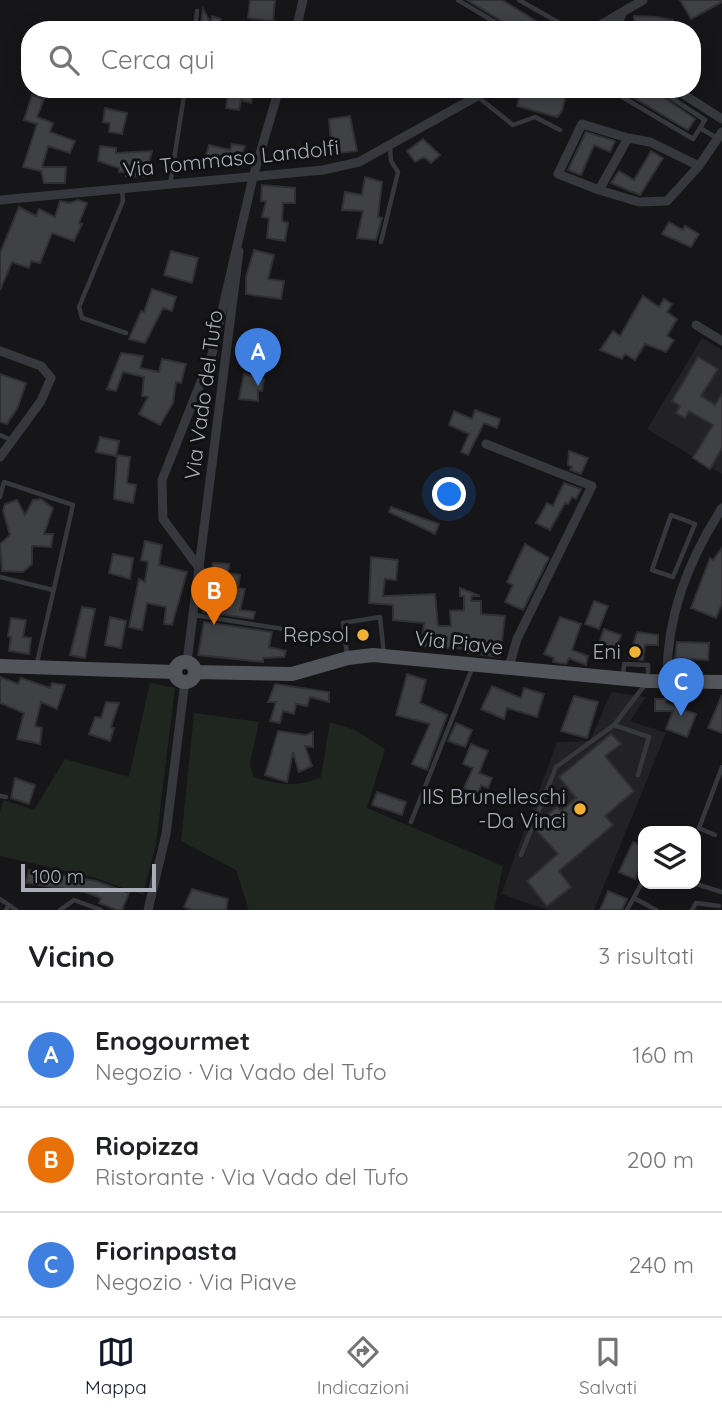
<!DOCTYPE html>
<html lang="it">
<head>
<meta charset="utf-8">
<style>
	body { margin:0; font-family:Quicksand,sans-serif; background:#f2f2f2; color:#202124 }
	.controls { position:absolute; right:21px; bottom:21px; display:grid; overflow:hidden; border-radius:14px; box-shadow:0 4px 18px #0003 }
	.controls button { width:63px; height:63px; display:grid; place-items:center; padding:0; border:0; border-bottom:2px solid #e0e0e0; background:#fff; color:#202124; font:35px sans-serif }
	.scale { position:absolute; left:21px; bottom:18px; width:135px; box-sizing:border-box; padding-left:7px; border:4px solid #a8adb8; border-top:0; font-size:19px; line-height:24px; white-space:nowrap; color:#a8adb8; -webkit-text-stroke:5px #111113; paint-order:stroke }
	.you { position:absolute; left:450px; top:495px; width:24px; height:24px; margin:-18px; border:5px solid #fff; border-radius:50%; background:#1a73e8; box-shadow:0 0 0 10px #1a73e833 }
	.badge { display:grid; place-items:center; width:46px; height:46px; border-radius:50%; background:#111827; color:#fff; font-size:23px; font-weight:700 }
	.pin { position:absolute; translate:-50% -58px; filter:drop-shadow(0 2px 4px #0008) }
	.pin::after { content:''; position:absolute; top:37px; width:24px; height:21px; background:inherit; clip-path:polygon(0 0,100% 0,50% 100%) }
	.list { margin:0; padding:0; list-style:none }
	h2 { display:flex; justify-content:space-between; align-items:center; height:91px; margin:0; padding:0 28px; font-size:30px }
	h2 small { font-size:23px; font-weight:400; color:#757577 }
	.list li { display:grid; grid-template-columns:46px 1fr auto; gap:21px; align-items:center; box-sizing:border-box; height:105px; padding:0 28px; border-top:2px solid #e0e0e0 }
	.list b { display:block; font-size:26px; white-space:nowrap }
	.list p { margin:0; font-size:23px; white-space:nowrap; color:#757577 }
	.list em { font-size:23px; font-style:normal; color:#757577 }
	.icon { flex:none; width:38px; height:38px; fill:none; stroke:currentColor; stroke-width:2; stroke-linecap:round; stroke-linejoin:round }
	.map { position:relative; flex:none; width:722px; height:910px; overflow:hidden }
	.search { position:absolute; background:#fff; box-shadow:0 4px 18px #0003; left:21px; right:21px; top:21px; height:77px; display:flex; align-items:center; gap:18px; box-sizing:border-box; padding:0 24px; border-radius:28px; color:#757577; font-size:26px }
	.sheet { height:406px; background:#fff }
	nav { display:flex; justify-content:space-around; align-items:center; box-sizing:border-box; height:98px; border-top:2px solid #e0e0e0; background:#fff; font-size:19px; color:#757577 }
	nav a { display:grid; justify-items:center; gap:4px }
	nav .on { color:#111827 }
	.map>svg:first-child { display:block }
</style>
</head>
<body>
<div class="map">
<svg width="722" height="910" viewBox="0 0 722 910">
	<rect width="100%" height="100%" fill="#161618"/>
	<path fill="#222225" d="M702,338l20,12v124l-75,-45z
		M611,692l35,5 -16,24 36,12 -72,177h-46l-47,-16 56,-152 33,-1z"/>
	<path fill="#1e261f" d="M150,683l25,5 -19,156 -13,51 -50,-18 -93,-21v-45l4,-11 30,10 31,-51 64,18z
		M194,713l65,9 -9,41 3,14c25,8 45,11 68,0l9,-55 25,8 30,19 -18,59 136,58 -9,44h-245l-13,-40 -55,-29z"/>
	<path fill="#404145" stroke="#303034" stroke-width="2" d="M250,0h25l-2,21 -25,-3z
		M467,0h35l44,27 -1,3h-29z
		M680,0h42v2l-31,17z
		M203,9l8,14 1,-7 9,3 -2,11h-19z
		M634,16l23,1 16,3 -2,10h-36z
		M229,89h25l-3,14 -10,-3 -2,10 -13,-2z
		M522,89l45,2 -5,20 -5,6 -40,-11z
		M619,89h33l43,30 -7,11z
		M32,95l12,4 -7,18 16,6 -3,9 25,9 -5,12 -22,-7 -6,21h24l-1,16h-21l-3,-12 -18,-4 14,-43 -13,-4z
		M105,108l22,5 -5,21 -13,-2 1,-9 -7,-1z
		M350,116l7,35 -25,3 -3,-35z
		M586,132l29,9 -5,11 -16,-7 -13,30 -13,-5z
		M423,139l17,16 -9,8 -7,-6 -9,5 -8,-11z
		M232,144l13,2 -5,13 -15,-4 -3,10 -18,-3 5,-17 21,5z
		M100,146l16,2v5l36,-2 -7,26 -19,-1 1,-4h-8v-4l-21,-7z
		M651,151l12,7 -23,37 -29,-12 8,-12 15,9z
		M365,177l17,5 -4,35 4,1 -6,22 -19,-2 6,-27 -21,-1 3,-18 17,3z
		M262,185l33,3v15h-12l-1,18 6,2 -3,18 -18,-3 2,-20 -7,-1 4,-16h-5z
		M78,200l9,3 -8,20 3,1 -8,17 -22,-8 -12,30 -9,-2 -2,7 -17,-6 -12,28v-37l19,-46 17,9 3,-7 16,8 5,-16 9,2z
		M669,222l14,8 2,-4 14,8 -8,13 -29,-13z
		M254,250l20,5 -6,24 16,2 -3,18 -35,-5v-17z
		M171,251l27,7 -6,25 -28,-8z
		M152,289l24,8 -4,14 -9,-3 -18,35 -16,-4 12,-28 3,1z
		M643,296l16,11 5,-8 8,5 -5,8 10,7 -10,17 7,4 -8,12 -21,-8 -10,16 -10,-6 -3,5 -22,-9 13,-19 7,5z
		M121,353l22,3 -3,12 19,4 3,-13 24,5 -5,19 -5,-1 -3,21 -13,22 -21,-11 9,-17 -6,-1 2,-19 -21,-5 -7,19 -9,-2z
		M698,357l20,12 -17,27 14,9 7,-11v54l-12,21 -17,-11 20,-33 -24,-14 -4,7 -9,-5 4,-7 -8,-5z
		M0,374l26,9 -8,24 -11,17 -7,-2z
		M244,374l20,5 -2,12 -4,-1v11l-19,-2z
		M475,410l25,9 -3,9 -13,-5 -16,32 -7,-3 8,-18 -20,-9 5,-14 18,8z
		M100,437l19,4 -3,15 -20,-4z
		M569,451l19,7 -7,16 -11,-4 2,-3 -4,-2z
		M117,455l13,2 -3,26 9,2 -3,18 -19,-4z
		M564,483l17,6 -5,10 -4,-2 -4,7 -3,-1 -15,27 -14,-7 11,-20 6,3z
		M41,499l12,9 -9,26h9l-2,13 -19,-1v18l-9,8 -21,-1 -2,-27 10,-9 -7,-24 2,-7 12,-4 8,15 8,-15z
		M391,507l48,17 -4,10 -46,-22z
		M145,541l17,4 -3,20 28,7 -15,53 -8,-1 2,-17 -19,-4 -5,27 -13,-3 10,-48 6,3 3,-20 -7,-2z
		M525,544l24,14 -26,52 -18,-8 8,-17 -6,-3z
		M722,548v56l-6,14 -25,-10 19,-50 3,2z
		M113,554l20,4 -3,21 -21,-6z
		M371,557l27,3 -2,20 -11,-1 -2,17 52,-2 3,32h13l-1,-15 14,-1v-14h-4v-8l20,8h-8l-1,5h10v13l24,2 -5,41 -33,-4v-4l-46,-3 3,-23 -31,-3v-15l-24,-2z
		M213,563l16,1 -1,9 12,2 -2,13 7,1 -5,21 15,2 -2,7 -50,-7z
		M594,601l14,5 -9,23 -14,-5z
		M82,607l13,2 -10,49 -15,-3z
		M110,617l16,4 -5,27 -16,-3z
		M560,617l21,7 -9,26 16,6 -2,9 -17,-7 -3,6 -13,-2 1,-4 -10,-4z
		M11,618l15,2 -3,17 8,1 -2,16 -20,-3 2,-14 -3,-1z
		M204,622l68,10 -3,15 17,4 -2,6 -21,1v4l-65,-7z
		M604,629l17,6 -5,14 -8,-2 -3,8 -9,-3z
		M637,632l21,3v10h-13l-2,15 -14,-2z
		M677,642l32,1 -1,17 -33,-2z
		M407,674l19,6 -6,23 27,12 -20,55 -15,-6 18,-40 -34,-9z
		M0,677l18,7 3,-6 29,10 2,-5 13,2 -8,24 -16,-7 -6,24 7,2 -2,16 -23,-5 7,-26 -24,-10z
		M275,684l54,8v10l-19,-5 -3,9 -11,-2 -2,10 -11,-3 -3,12 -10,-2 6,-19h-8z
		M492,686l29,12 3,-10 20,6 -7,23 -30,-9 -3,11 -23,-10z
		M722,695v38l-14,-5z
		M574,696l24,6 -11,36 -26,-7z
		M655,699h11v4l30,11 -9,23 -21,-8 7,-18h-18z
		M106,702l13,1 -8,24 3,1 -4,13 -21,-7 6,-17 6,1z
		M456,723l16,7 -7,17 -17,-6z
		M278,731l28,4 7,-3v15l-8,-1 7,20 -13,6 -6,-20 -6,30 -22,-7z
		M611,734l10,10 -16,12 29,35 -29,25 8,9 -54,46 12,16 -24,19 -20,-25 31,-27 -22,-24 3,-8 18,-15 4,4 15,-13 -17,-21z
		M471,744l17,7 -9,22 13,5 -4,10 -7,-3 -3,9 -14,-6 9,-20 -10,-4z
		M15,778l20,7 -6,19 -18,-6z
		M377,792l29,10 -4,13 -30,-10z
		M633,842l10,4v14l-8,19 -16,-7z
		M29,870l67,11 33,12 -7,17h-5l-18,-7 2,-5 -16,-6 -59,-9z
		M192,889l36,10 -2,11h-33l-9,-3z
		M608,891l19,8 -5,11h-22z"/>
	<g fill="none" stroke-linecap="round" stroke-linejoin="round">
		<path stroke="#37383d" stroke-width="4.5" d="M458,0l50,30
			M519,0l53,30
			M195,30l2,-19
			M550,30l4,-9
			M609,89l84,50 12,-19 -47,-31
			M478,97l35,28 22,-8 25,13
			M700,128l17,10
			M170,185l15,-96
			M122,189l1,12 -44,106 3,11 44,15
			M381,242l17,-70 -7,-11 -1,-15
			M0,435l11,5
			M0,497l4,-15 69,23 -36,158
			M671,515l24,9 -22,53 -21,-7z
			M0,577l53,13
			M194,615l102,16
			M347,654l-4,-31 37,-6 4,38
			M623,677l1,-13 24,1v16l-34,44 35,12 -11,38
			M0,796l6,1
			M411,822l62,-156
			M715,835l-16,-7 23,-61
			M521,855l35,-88 58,-42
			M696,884l26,8
			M634,898l22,12
			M0,899l9,6
			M6,910l3,-5 7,5
			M60,910l14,-10 27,10
			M627,910l16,-29
			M692,910l4,-7 23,3"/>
		<path stroke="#37383d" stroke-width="9" d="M296,30l7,-30
			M592,30l51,-30
			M615,30l8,-18
			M675,89l47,30
			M628,138l22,4 49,24 -32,35 -28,1 -40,-12z
			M699,166l23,-34
			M599,190l-41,-16 24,-50 46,14
			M0,200l323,-30 36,-8 131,-73
			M696,325l26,16
			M0,351l41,15 10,12 -10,23 -41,56
			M486,444l106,42 -75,153 -9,31
			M200,569l-37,-50 -1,-39 50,-126 41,-177 26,-88
			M187,662l52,-411
			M667,681c-1,-64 21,-120 55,-173
			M148,910l18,-76 19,-153"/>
		<path stroke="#53555c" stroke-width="14" d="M175 672a10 10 0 1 1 20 0a10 10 0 1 1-20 0Z
			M0,666l175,6
			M195,672l97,2 56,-16 25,-3 275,26 74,1"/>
	</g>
	<g fill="#f2b134" stroke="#111113" stroke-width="2.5">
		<circle cx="363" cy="635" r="7"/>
		<circle cx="635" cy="652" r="7"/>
		<circle cx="580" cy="809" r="7"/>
	</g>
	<g text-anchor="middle" stroke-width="6" stroke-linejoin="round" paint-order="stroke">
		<g font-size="21" fill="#a8adb8" stroke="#111113">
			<text transform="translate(231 159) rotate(-6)" y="7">Via Tommaso Landolfi</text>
			<text transform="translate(204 395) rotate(-82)" y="7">Via Vado del Tufo</text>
			<text transform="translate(459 643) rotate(6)" y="7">Via Piave</text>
		</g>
		<g font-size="21" fill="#a8adb8" stroke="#111113" text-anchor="end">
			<text x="349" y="642">Repsol</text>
			<text x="621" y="659">Eni</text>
			<text x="566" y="804">IIS Brunelleschi<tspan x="566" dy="24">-Da Vinci</tspan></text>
		</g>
	</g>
</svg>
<div class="controls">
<button><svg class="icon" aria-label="layers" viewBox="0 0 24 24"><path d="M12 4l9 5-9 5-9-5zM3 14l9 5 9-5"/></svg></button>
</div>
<div class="scale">100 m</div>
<div class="you"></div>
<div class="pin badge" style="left:258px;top:386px;background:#3f7fe0">A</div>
<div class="pin badge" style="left:214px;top:625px;background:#e8710a">B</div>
<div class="pin badge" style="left:681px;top:716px;background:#3f7fe0">C</div>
<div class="search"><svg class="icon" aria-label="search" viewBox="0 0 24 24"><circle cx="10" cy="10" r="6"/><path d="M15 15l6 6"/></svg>Cerca qui</div>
</div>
<section class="sheet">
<h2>Vicino<small>3 risultati</small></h2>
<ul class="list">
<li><span class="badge" style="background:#3f7fe0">A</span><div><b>Enogourmet</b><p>Negozio · Via Vado del Tufo</p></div><em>160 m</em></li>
<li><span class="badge" style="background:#e8710a">B</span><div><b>Riopizza</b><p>Ristorante · Via Vado del Tufo</p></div><em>200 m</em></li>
<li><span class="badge" style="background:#3f7fe0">C</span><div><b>Fiorinpasta</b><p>Negozio · Via Piave</p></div><em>240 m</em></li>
</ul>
</section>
<nav>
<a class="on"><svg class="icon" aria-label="map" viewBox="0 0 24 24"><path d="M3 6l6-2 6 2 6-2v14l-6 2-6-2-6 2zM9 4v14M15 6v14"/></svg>Mappa</a>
<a><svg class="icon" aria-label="directions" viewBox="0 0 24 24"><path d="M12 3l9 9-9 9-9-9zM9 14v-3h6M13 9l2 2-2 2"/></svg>Indicazioni</a>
<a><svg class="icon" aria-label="saved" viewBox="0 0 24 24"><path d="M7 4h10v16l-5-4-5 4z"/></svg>Salvati</a>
</nav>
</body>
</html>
